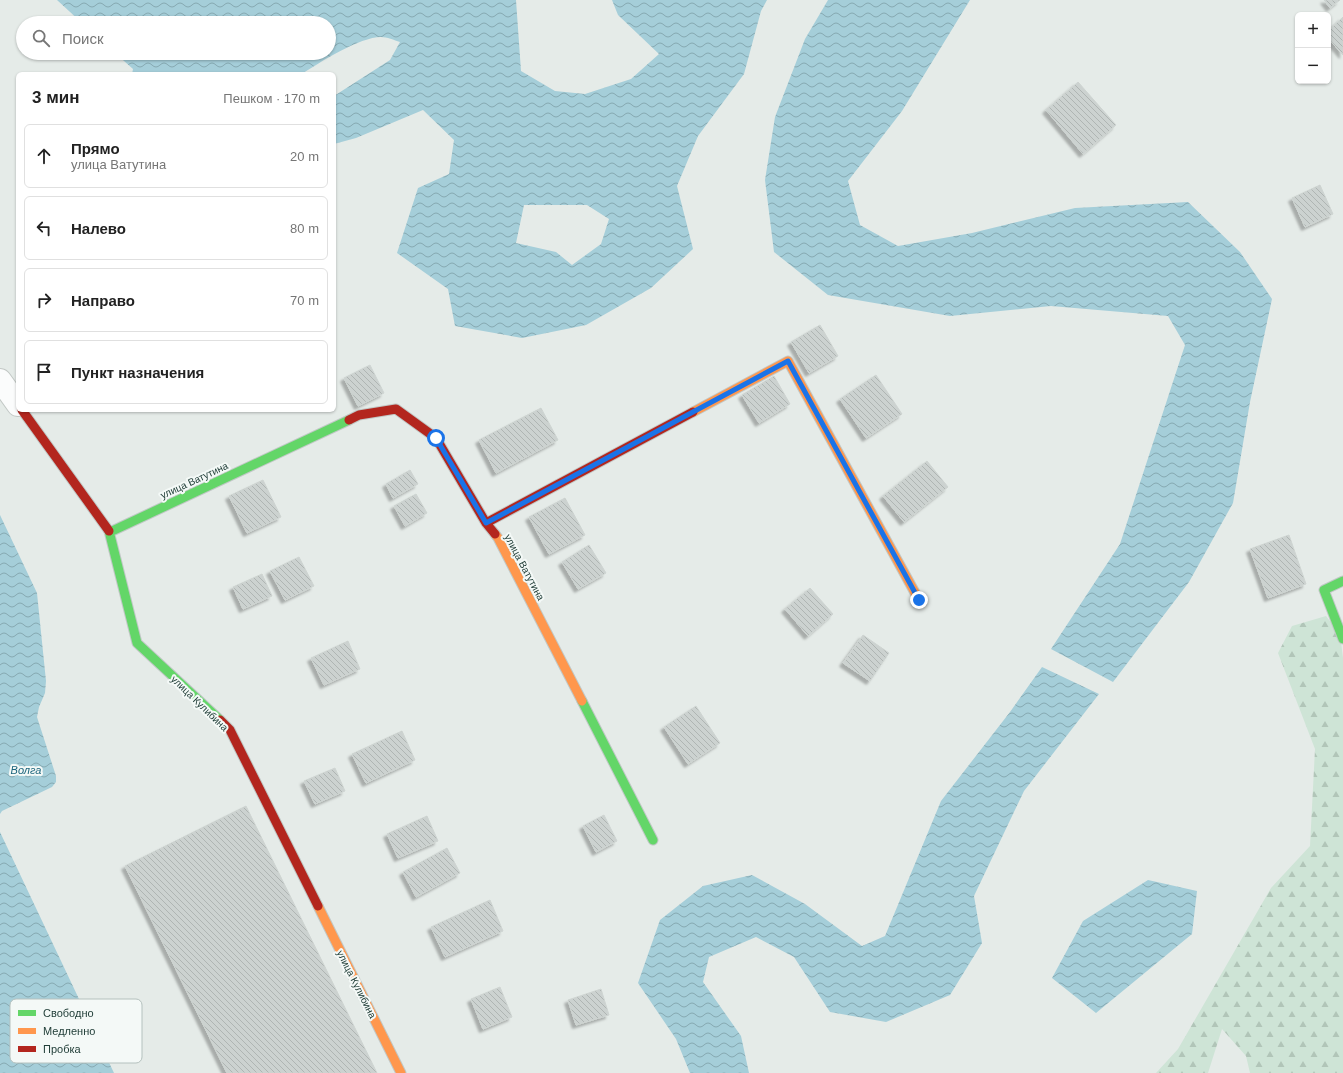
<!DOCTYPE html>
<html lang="ru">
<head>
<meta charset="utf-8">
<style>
	body { margin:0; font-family:Helvetica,sans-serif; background:#f2f2f2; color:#222 }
	.controls { position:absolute; right:12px; top:12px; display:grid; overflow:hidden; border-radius:6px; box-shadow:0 1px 3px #0004 }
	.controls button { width:36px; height:36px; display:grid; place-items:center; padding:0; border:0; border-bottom:1px solid #e0e0e0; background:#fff; color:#222; font:20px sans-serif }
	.stop { position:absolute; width:12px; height:12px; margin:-9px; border:3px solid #1a73e8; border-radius:50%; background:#fff }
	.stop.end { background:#1a73e8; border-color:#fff; box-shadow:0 1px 4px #0008 }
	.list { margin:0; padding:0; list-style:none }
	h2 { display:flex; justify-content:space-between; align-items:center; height:52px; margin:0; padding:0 16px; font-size:17px }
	h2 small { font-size:13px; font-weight:400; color:#767676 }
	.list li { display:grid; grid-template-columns:26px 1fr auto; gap:12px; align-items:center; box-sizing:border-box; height:64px; margin:0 8px 8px; padding:0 8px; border:1px solid #e0e0e0; border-radius:6px }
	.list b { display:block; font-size:15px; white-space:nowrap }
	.list p { margin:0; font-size:13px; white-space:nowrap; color:#767676 }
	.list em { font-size:13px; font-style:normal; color:#767676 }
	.icon { flex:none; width:22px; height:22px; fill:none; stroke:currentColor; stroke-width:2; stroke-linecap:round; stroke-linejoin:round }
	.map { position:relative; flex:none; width:1343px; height:1073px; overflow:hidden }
	.search { position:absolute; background:#fff; box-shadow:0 1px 3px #0004; left:16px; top:16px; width:320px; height:44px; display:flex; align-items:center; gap:10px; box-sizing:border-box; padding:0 14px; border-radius:22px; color:#767676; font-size:15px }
	.panel { position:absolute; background:#fff; box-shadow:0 1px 3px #0004; left:16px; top:72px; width:320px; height:340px; border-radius:6px }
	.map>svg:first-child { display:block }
</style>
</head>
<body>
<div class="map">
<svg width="1343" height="1073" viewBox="0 0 1343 1073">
	<defs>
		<pattern id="forest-firs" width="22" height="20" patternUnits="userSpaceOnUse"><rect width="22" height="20" fill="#cee4d6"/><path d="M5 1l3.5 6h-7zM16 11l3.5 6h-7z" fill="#b1c5b8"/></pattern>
		<pattern id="water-waves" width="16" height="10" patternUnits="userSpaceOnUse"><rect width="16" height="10" fill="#a5ced9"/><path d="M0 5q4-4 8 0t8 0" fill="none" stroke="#86a9b1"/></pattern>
		<pattern id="building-back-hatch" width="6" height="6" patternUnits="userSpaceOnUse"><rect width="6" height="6" fill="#ccd2d0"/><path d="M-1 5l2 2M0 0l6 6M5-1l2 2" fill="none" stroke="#afb5b3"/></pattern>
		<filter id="shadow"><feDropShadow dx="-3.5" dy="3.5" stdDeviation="1" flood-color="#0004"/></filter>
	</defs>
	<rect width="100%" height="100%" fill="#e5ebe8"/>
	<path fill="url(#forest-firs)" d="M1326,616l14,18 3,24v415h-93l-4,-17 -24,-27 -14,44h-52l22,-24 93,-161 39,-42 5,-97 -37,-96 14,-27z"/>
	<path fill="url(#water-waves)" fill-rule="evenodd" d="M57,0h459l5,71 34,20 30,3 46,-15 28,-25 -41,-39 -6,-15h155l-6,11 -17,63 -46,62 -21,50 16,63 -42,39 -65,37 -64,13 -67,-12 -7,-37 -51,-36 21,-65 31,-14 5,-34 -31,-30 -67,28 -22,6v-48l56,-36 10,-18c-6,-2 -13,-5 -19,-5 -21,0 -61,25 -79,37h-170l1,-5 -18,-16h214v-30h-247zM524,205h63l22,14 -8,25 -29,21 -16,-13 -40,-9z
		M828,0h142l-68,111 -54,70 12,44 38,21 74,-13 103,-25 113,-6 52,50 32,47 -22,103 -17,101 -44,79 -76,100 -62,-33 69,-105 65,-199 -17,-29 -117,-10 -101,10 -122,-21 -54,-43 -9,-72 10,-63 30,-78z
		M0,515l37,78 9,88 -1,12 -6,14 -2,10 19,59v6l-4,5 -50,24 -2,3z
		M1042,667l57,27 -75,97 -50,105 8,47 -32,52 -64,27 -56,-10 -36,-55 -38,-20 -47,20 -6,25 38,54 8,37h-59l-14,-34 -38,-56 22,-63 43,-34 49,-11 53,29 57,42 23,-10 56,-135 69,-89z
		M0,832l114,241h-114z
		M1148,880l49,11 -5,43 -96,79 -44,-35 31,-57z"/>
	<path fill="url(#building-back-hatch)" stroke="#ced4d1" filter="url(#shadow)" d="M1324,0h16l-10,8z
		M1343,17v38l-15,-17v-7z
		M1078,82l38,43 -33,29 -37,-44z
		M1320,185l13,29 -28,13 -13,-29z
		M820,325l18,31 -29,17 -18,-31z
		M370,365l14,28 -26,13 -14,-28z
		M876,375l26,39 -36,24 -26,-39z
		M774,376l16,28 -31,19 -17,-28z
		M541,408l17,32 -62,33 -17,-33z
		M927,461l21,26 -44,35 -21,-26z
		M410,470l8,14 -25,14 -7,-14z
		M263,480l18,37 -34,16 -18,-37z
		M416,494l11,19 -22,13 -11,-20z
		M565,498l20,37 -36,19 -20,-37z
		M1289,535l17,49 -38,14 -18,-49z
		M589,545l17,28 -28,16 -16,-27z
		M299,557l15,29 -29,14 -15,-29z
		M262,574l10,22 -29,13 -10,-22z
		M810,588l23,26 -25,22 -23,-27z
		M863,635l26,18 -19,28 -27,-18z
		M348,641l12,28 -36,16 -13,-27z
		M696,706l24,37 -32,21 -24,-37z
		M402,731l13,29 -49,23 -14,-29z
		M335,768l10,23 -30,13 -11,-23z
		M246,806l131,267h-150l-102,-207z
		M604,815l13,26 -21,11 -13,-26z
		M427,816l11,25 -40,17 -11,-24z
		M447,848l13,25 -44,24 -13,-25z
		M490,900l13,31 -58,26 -14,-30z
		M500,987l12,30 -29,12 -12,-30z
		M601,989l8,26 -33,10 -8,-25z"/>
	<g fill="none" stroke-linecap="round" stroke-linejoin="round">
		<defs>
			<path id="street" d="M0,380l18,25"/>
			<path id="fast" d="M109,531l28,112 83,77
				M110,532l239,-112
				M1343,581l-19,9 19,49
				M582,701l71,139"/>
			<path id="slow" d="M693,412l95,-51 131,239
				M495,534l3,4 84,163
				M318,906l83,167"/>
			<path id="jam" d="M22,410l87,121
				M349,420l10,-5 37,-6 40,29 50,85 9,11
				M486,523l207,-111
				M220,720l10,10 88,176"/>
		</defs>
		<use href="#street" stroke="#c2c8c5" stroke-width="24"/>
		<use href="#fast" stroke="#c1c8c6" stroke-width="11"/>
		<use href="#slow" stroke="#c1c8c6" stroke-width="11"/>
		<use href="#jam" stroke="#c1c8c6" stroke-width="11"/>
		<use href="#street" stroke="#fbfcfc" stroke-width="22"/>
		<use href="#fast" stroke="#63d668" stroke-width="9"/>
		<use href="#slow" stroke="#ff974d" stroke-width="9"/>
		<use href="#jam" stroke="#b3261e" stroke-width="9"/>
	</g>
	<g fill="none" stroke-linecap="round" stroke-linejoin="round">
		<path stroke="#1a73e8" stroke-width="5" d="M436,438l50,85 302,-162 131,239"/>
	</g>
	<g text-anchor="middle" stroke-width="4" stroke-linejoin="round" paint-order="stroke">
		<g font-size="10" fill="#223f39" stroke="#f4f9f7">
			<text transform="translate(194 480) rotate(-25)" y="4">улица Ватутина</text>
			<text transform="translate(525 567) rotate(62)" y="4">улица Ватутина</text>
			<text transform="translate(200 703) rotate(44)" y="4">улица Кулибина</text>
			<text transform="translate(357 984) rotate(63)" y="4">улица Кулибина</text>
		</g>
		<g font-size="11" font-style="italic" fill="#1b647c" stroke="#f4f9f7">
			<text x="26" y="774">Волга</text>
		</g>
	</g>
	<rect x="10" y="999" width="132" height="64" rx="6" fill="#f4f9f7" stroke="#b5c1be" stroke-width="1"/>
	<rect x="18" y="1010" width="18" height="6" fill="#63d668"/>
	<rect x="18" y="1028" width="18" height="6" fill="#ff974d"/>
	<rect x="18" y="1046" width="18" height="6" fill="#b3261e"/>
	<g font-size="11" fill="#223f39">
		<text x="43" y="1017">Свободно</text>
		<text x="43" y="1035">Медленно</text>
		<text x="43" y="1053">Пробка</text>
	</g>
</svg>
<div class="controls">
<button>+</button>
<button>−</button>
</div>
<div class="stop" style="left:436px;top:438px"></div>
<div class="stop end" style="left:919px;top:600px"></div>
<div class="search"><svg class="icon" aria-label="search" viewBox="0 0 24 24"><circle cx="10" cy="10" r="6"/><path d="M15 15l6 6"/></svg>Поиск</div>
<section class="panel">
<h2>3 мин<small>Пешком · 170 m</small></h2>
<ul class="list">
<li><svg class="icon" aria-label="ahead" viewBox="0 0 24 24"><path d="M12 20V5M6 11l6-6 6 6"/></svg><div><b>Прямо</b><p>улица Ватутина</p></div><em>20 m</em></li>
<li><svg class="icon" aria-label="left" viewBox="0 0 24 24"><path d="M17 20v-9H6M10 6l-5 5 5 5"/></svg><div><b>Налево</b></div><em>80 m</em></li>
<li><svg class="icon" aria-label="right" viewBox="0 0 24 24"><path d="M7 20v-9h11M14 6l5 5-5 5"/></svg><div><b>Направо</b></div><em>70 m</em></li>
<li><svg class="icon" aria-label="arrive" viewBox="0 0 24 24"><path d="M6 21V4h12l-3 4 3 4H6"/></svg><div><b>Пункт назначения</b></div></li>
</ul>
</section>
</div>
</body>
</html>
